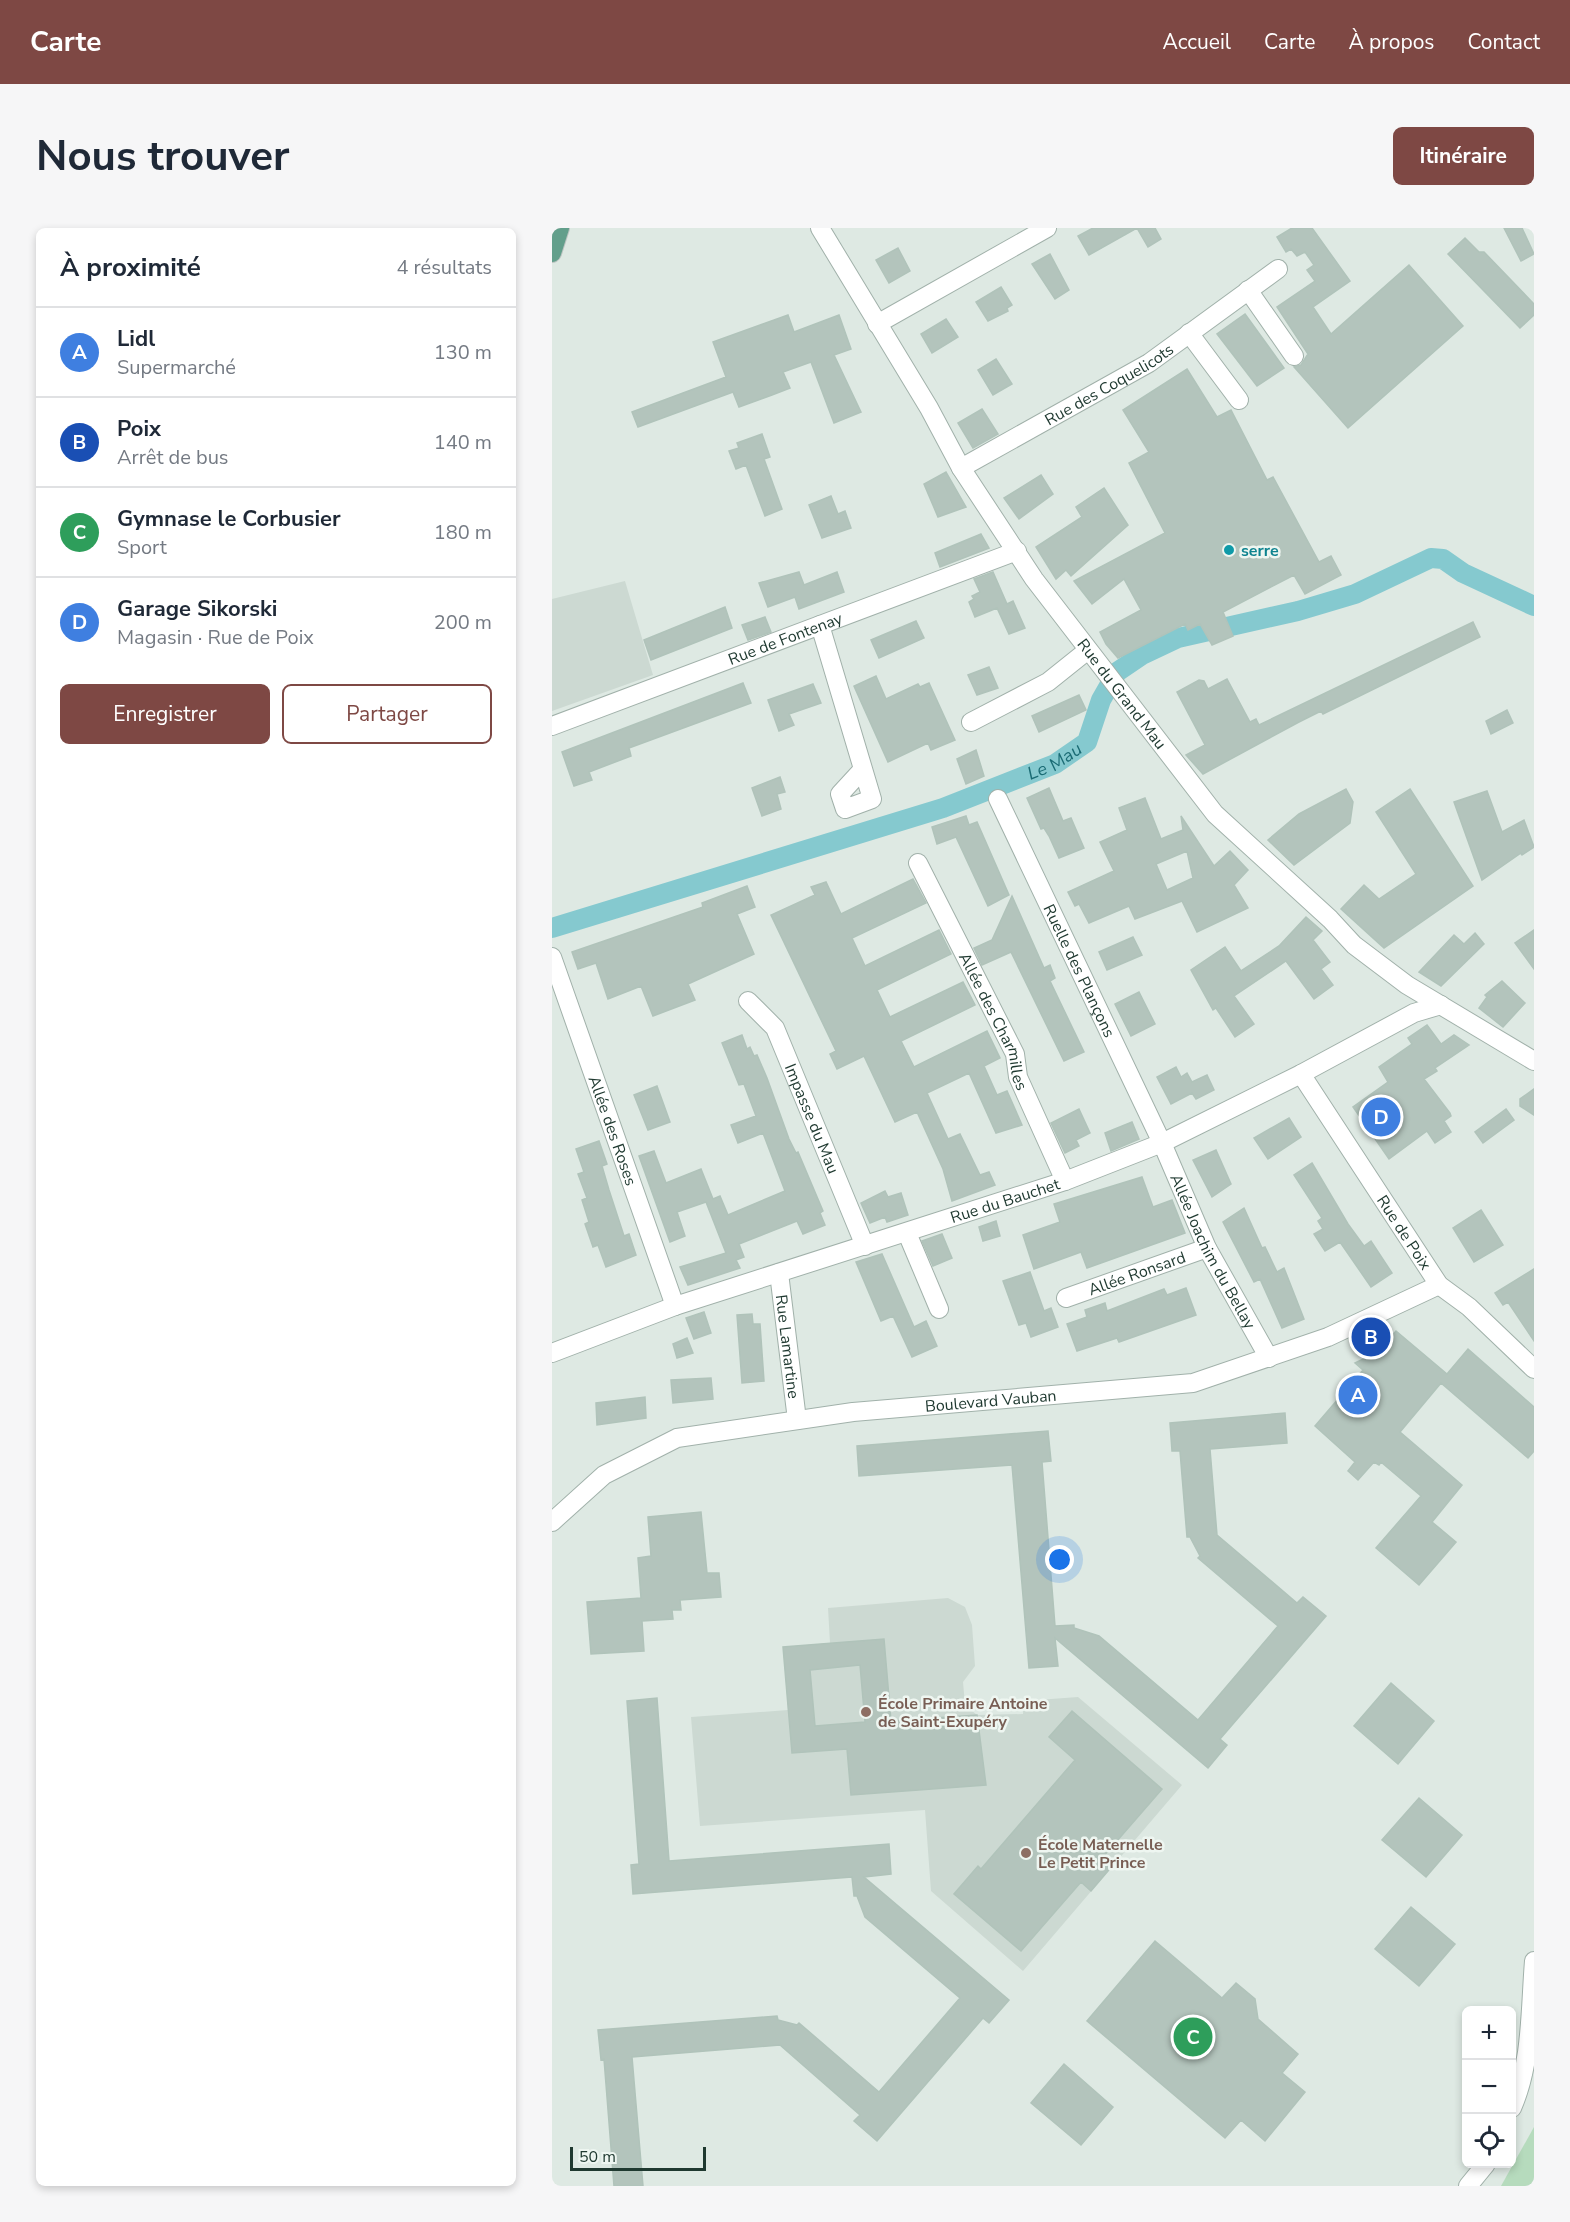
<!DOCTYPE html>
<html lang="fr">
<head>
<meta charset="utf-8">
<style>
	body { margin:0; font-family:"Nunito Sans",sans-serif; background:#f6f6f7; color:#1f2937 }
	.controls { position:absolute; right:18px; bottom:18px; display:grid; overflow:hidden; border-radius:9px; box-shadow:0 3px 9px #0003 }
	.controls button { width:54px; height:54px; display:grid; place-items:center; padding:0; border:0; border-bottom:2px solid #e0e1e3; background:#fff; color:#1f2937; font:30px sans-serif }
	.scale { position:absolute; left:18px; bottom:15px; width:136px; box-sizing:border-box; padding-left:6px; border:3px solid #1f3930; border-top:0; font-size:16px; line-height:21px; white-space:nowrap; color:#1f3930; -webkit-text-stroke:4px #eef6f1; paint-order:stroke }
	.you { position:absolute; left:508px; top:1332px; width:21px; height:21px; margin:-15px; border:4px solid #fff; border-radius:50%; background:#1a73e8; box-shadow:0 0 0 9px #1a73e833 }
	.badge { display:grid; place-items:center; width:39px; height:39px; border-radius:50%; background:#7e4844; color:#fff; font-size:20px; font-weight:700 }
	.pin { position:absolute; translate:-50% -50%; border:3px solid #fff; box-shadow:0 2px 6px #0006 }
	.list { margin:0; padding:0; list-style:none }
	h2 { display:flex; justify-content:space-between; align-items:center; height:78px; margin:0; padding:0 24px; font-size:26px }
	h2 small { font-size:20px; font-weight:400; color:#747a83 }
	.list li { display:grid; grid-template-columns:39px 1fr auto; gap:18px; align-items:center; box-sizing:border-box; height:90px; padding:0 24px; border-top:2px solid #e0e1e3 }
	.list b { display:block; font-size:22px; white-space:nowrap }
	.list p { margin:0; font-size:20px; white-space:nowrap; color:#747a83 }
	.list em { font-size:20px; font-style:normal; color:#747a83 }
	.actions { display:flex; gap:12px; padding:18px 24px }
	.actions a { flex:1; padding:14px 0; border:2px solid #7e4844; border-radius:9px; text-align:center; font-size:21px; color:#7e4844 }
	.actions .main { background:#7e4844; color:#fff }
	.icon { flex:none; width:33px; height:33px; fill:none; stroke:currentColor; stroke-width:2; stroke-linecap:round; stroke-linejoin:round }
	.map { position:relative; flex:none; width:982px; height:1958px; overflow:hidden; border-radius:9px }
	header { display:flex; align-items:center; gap:36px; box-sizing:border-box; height:84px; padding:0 30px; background:#7e4844; color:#fff }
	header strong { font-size:28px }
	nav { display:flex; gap:33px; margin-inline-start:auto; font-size:21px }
	.intro { display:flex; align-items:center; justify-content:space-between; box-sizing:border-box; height:144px; padding:0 36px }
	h1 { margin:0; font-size:42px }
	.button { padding:15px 27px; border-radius:9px; background:#7e4844; color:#fff; font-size:21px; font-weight:700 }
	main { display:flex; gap:36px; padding:0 36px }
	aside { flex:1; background:#fff; border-radius:9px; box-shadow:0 3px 9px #0003 }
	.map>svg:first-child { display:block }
</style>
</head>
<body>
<header>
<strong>Carte</strong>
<nav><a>Accueil</a><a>Carte</a><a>À propos</a><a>Contact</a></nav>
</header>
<div class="intro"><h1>Nous trouver</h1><a class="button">Itinéraire</a></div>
<main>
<aside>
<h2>À proximité<small>4 résultats</small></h2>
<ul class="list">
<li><span class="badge" style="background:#3f7fe0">A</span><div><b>Lidl</b><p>Supermarché</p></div><em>130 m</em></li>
<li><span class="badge" style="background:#1a4fb4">B</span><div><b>Poix</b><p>Arrêt de bus</p></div><em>140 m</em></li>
<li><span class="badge" style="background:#2e9e5b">C</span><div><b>Gymnase le Corbusier</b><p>Sport</p></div><em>180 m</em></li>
<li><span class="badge" style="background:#3f7fe0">D</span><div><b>Garage Sikorski</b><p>Magasin · Rue de Poix</p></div><em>200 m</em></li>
</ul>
<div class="actions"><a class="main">Enregistrer</a><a>Partager</a></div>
</aside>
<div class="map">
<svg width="982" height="1958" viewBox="0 0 982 1958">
	<rect width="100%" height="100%" fill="#dee9e3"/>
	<path fill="#ccd9d2" d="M73,353l28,94 -101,36v-112z
		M396,1370l17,9 7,18 3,41 -12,16 2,23 12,10 46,-1 1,-13 54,-4 104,88 -159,186 -92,-80 -6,-81 -225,16 -9,-109 97,-7 -5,-63 47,-4 -2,-35z"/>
	<path fill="#b6dbbd" d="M982,1899v59h-33z"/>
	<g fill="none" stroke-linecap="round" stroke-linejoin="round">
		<path stroke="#85c9cf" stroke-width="20" id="s1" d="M0,700l391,-120 112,-44 32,-22 14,-42 16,-28 25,-17 36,-17 120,-27 57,-17 76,-36 12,1 20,14 71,33"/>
	</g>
	<path fill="#b3c4bc" stroke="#b0c3ba" stroke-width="1.5" fill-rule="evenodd" d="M541,0h44l-48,27 -11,-19z
		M585,0h18l6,11 -13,8z
		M740,0h20l38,53 -37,26 18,27 78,-69 54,61 -115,102 -54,-61 7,-2 7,-11 -31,-47 38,-26 -8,-11 7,-5 -9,-13 -8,4 -6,-7 -5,3 -9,-15z
		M952,0h18l12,26 -13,7z
		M913,10l14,14h5l50,52v11l-14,13 -72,-74z
		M346,20l12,23 -21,12 -13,-23z
		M498,26l19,36 -14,9 -23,-35z
		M449,59l11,18 -5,3 1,3 -20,10 -12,-19z
		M693,86l39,54 -27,18 -40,-52z
		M236,87l6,17 45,-17 12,34 -17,6 27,57 -27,11 -23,-61 -28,10 7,16 -18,7 -33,12 -6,-15 -95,35 -6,-15 94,-35 -13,-35z
		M394,91l12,18 -26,16 -11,-19z
		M444,131l16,25 -19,11 -15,-25z
		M635,141l30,48 14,-7 36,70 6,-3 46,85 12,-6 10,19 -36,19 -11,-19 -71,37 10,24 -21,9 -12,-21 -12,6 -3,-6 -67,34 -12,-14 -6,-12 41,-22 -17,-31 -32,25 -18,-23 91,-48 -36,-70 20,-11 -26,-42z
		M430,181l16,25 -25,14 -15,-25z
		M210,206l8,23 -6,2 18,50 -17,7 -19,-51 -10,4 -7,-18 10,-3 -2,-5z
		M394,244l20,35 -28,10 -14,-33z
		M489,247l12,19 -34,25 -15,-21z
		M552,260l24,37 -57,51 -5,-6 -10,9 -20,-32 46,-30 -6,-10z
		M279,268l7,18 7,-3 6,17 -29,10 -13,-33z
		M429,306l8,14 -49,19 -5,-14z
		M247,344l5,13 33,-13 7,20 -45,17 -4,-12 -27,10 -9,-24z
		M441,344l14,32 6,-3 12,27 -16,6 -12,-26 -22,9 -6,-15 5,-3 -2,-3 8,-4 -6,-13z
		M173,379l7,21 -81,32 -7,-20z
		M213,389l6,15 -23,8 -6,-15z
		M364,393l8,17 -45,20 -8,-18z
		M921,394l7,15 -157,77 -2,-3 -22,11 -96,52 -17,-19 19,-10 -28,-53 22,-12 5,1 4,8 19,-10 23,43 6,-3 3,6z
		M437,439l9,21 -21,7 -9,-20z
		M324,448l10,23 32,-15 2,3 9,-4 26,57 -24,10 -3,-7 -40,19 -34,-76z
		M191,455l8,20 -122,45 2,8 -42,16 3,8 -18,6 -12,-34z
		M261,456l8,19 -32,11 5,11 -15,6 -11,-31z
		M527,467l7,15 -47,22 -7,-16z
		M955,482l6,13 -22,11 -5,-13z
		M424,522l8,26 -18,8 -9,-25z
		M228,549l5,15 -8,2 4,15 -19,7 -10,-28z
		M497,560l14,33 8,-3 13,30 -25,10 -10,-22 -5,-8 -3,1 -14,-31z
		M794,561l7,13 -3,21 -56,42 -26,-25 31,-26z
		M858,561l63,97 -89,62 -43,-39 23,-24 15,14 37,-25 -40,-62z
		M935,563l15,41 22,-12 10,27 -12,8 -1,-2 -39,27 -28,-78z
		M593,570l16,41 22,-9 -2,-14 33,50 16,-15 18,19 -14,15 14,23 -51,24 -15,-31 -47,18 -6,-13 -40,17 -10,-19 -4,2 -7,-14 46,-21 -14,-29 27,-12 -8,-22zM635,623l6,27 -26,12 -11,-26z
		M414,588l3,9 8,-3 32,73 -21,11 -32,-69 -19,7 -5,-17z
		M361,651l13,24 -74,35 13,28 74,-36 12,24 -74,36 13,27 73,-35 12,23 -74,36 13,26 73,-36 13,27 -16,8 13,29 10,-4 15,34 -26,8 -27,-60 -42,20 21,46 12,-5 20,41 9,-3 6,13 -43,16 -9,-32 -26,-57 -22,10 -31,-66 -27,13 -7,-15 6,-3 -65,-136 44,-20 -4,-8 15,-5 15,32z
		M195,658l8,21 -18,7 17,40 -66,30 7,16 -42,16 -12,-30 -33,13 -12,-36 -18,6 -6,-17 131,-45 -1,-4z
		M460,668l32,72 6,-3 5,13 -5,3 34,71 -20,9 -53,-109 -29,13 -8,-17 18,-8z
		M754,689l16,14 -9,9 17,22 -9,7 12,16 -19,14 -28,-38 -52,35 20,28 -19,13 -19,-29 -3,2 -22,-40 34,-23 16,24 38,-25z
		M982,702v39l-19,-26z
		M923,705l9,11 -43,42 -22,-14 35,-37 10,9z
		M581,709l9,18 -35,15 -8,-18z
		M950,753l23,22 -22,24 -24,-19 8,-11 -2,-2z
		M587,764l16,32 -24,12 -16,-32z
		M875,797l14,19 13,-9 15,10 -34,23 2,3 -13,8 26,34 1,3 -7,5 7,11 -16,11 -8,-12 -38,28 -36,-52 35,-25 -9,-15 33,-23 -4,-6z
		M190,807l5,14 3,-2 4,9 3,-1 10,23 22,61 7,14 2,-1 25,59 -3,2 5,12 -22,9 -6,-13 -58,23 5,13 -8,3 4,8 -52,17 -8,-18 46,-14 -20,-51 -29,10 8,24 -15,6 -31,-86 15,-5 12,32 35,-14 12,30 7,-3 8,19 57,-24 -22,-58 -25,10 -7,-18 25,-9 -12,-32 -5,1 -17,-42z
		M624,839l5,10 6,-4 5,9 15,-7 7,15 -18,9 -4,-6 -21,11 -14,-27z
		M105,858l13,36 -22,8 -14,-35z
		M982,861v26l-14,-9v-7z
		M527,881l11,24 -14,7 3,6 -14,7 -14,-30z
		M954,881l8,11 -31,23 -8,-11z
		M737,890l12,19 -33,22 -14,-21z
		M580,894l7,17 -28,12 -6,-18z
		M47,913l8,23 -5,2 7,24 15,46 5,-2 7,21 -30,12 -8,-22 -5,2 -8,-23 4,-2 -7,-22 5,-2 -9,-24 6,-2 -8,-23z
		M664,922l15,34 -19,13 -19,-37z
		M760,935l36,61 16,22 7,-5 21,32 -21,14 -31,-45 -15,9 -11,-17 9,-5 -5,-8 4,-3 -28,-43z
		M590,949l11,30 19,-7 13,33 -98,35 -6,-16 -47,17 -11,-34 37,-13 -6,-18z
		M333,963l3,6 13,-4 7,22 -21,7 -2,-5 -15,6 -9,-20z
		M692,980l18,40 3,-1 12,25 7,-4 20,51 -22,9 -22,-49 -6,3 -31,-60z
		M929,982l22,35 -29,17 -21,-34z
		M444,993l4,15 -17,5 -4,-14z
		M390,1006l10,24 -19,8 -11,-25z
		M330,1026l32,73 12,-6 11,25 -25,11 -19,-41 -12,5 -25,-59z
		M982,1041v72l-26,-39 -5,3 -8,-12z
		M478,1044l14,39 7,-3 7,19 -27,10 -5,-14 -7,2 -16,-44z
		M634,1060l10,27 -77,27 -2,-4 -40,13 -10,-27 20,-7 -2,-7 20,-7 2,8 57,-22 3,6z
		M152,1084l7,21 -17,6 -8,-21z
		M200,1086l1,10h7l4,57 -22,2 -5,-68z
		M844,1103l51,43 21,-25 66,58v44l-6,7 -87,-75 -41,49 62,53 -30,37 24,20 -37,43 -43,-37 45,-52 -40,-34 -2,3 -5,-3 -16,18 -10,-9 7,-9 -40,-36 48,-56 -8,-7 23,-11z
		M135,1110l6,15 -16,5 -4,-14z
		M159,1150l2,21 -40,4 -2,-23z
		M93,1169l1,21 -49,7 -1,-22z
		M733,1185l2,30 -77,6 7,86 80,68 6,-6 23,19 -106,123 7,6 -19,23 -153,-130 3,28 -29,2 -17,-203 -153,11 -2,-30 191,-15 3,30 -9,1 13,164 19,-1v3l25,8 99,84 80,-94 -80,-68 2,-2 -10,-19h-3l-7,-86h-8l-2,-28z
		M149,1284l6,61h12l2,24 -41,3 1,10h-9l1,9 -31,2 2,30 -53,3 -4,-52 54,-4 -3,-40 13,-2 -3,-39z
		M332,1411l7,82 86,-6 9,70 -135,10 -4,-46 -55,4 -9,-106zM308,1437l5,57 -50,4 -5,-56z
		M839,1455l43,38 -36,43 -44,-38z
		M105,1470l12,163 220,-17 2,30 -27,3 145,123 -20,23 -6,-5 -106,123 -23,-20 6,-6 -80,-70 -148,12 11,129h-29l-10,-127 -3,1 -3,-30 179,-14 1,4 19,5 2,-2 80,69 81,-94 -95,-81 -8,-21h-3l-2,-19 -219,17 -2,-29 8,-1 -12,-163z
		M520,1483l90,78 -59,68 10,8 -22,26 -10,-9 -60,69 -67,-57 24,-28 3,3 94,-109 -26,-23z
		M867,1570l43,37 -36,42 -44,-37z
		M859,1679l44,37 -36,42 -44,-37z
		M603,1713l67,57 14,-15 19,16 3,20 40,35 -16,19 23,19 -40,49 -24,-21 -16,18 -138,-117z
		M512,1836l49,43 -32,38 -50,-42z"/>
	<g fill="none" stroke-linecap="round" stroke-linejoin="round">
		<defs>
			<g id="minor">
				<path id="s2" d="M268,0l109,180 32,60 73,111 181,235 115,105 24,26 53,40 127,76"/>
				<path d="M696,62l46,66"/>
				<path d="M325,96l170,-96"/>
				<path d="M637,105l50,67"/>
				<path id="s3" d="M409,240l188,-105 129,-94"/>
				<path d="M268,397l52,174 -27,10 -5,-15 23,-25"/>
				<path d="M419,494l77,-40 40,-32"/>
				<path id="s4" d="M0,498l465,-175"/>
				<path id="s5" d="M446,571l164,344 45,105 62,110"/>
				<path id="s6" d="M366,635l97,191 3,23 47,104"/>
				<path id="s7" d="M0,729l123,349"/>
				<path id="s8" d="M196,773l27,27 90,218"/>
				<path id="s9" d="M749,846l138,211 30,22 65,62"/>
				<path d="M355,1005l32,76"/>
				<path id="s10" d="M227,1045l18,147"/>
				<path id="s11" d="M514,1070l141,-50"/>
				<path id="s12" d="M0,1125l123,-47 390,-125 97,-38 139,-69 113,-61 27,-8"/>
				<path id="s13" d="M0,1294l52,-47 73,-37 176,-26 340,-29 135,-46 111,-52"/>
				<path d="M960,1880c20,-45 18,-99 22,-147"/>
				<path d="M916,1958l18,-22"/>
			</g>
			<path id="major" d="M0,25l8,-25"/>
		</defs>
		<use href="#minor" stroke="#a1b1aa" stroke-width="20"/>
		<use href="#major" stroke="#bcc4c1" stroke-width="20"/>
		<use href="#minor" stroke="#fff" stroke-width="18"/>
		<use href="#major" stroke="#629f8b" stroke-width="18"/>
	</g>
	<circle fill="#0f9aa8" stroke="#eef6f1" stroke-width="2" cx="677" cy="322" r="6"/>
	<g fill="#8d6e63" stroke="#eef6f1" stroke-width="2">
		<circle cx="314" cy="1484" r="6"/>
		<circle cx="474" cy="1625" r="6"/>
	</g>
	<g text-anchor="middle" stroke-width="5" stroke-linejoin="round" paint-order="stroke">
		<g font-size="16" fill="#1f3930" stroke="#eef6f1">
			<text dy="6" stroke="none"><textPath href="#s3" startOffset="170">Rue des Coquelicots</textPath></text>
			<text dy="6" stroke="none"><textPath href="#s4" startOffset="249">Rue de Fontenay</textPath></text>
			<text dy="6" stroke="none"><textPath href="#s2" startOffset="556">Rue du Grand Mau</textPath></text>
			<text dy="6" stroke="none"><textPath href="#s5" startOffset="190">Ruelle des Plançons</textPath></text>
			<text dy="6" stroke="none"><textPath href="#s6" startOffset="176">Allée des Charmilles</textPath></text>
			<text dy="6" stroke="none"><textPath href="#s8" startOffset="136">Impasse du Mau</textPath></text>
			<text dy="6" stroke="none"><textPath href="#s7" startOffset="184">Allée des Roses</textPath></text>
			<text dy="6" stroke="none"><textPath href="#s12" startOffset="478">Rue du Bauchet</textPath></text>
			<text dy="6" stroke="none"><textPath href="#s9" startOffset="189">Rue de Poix</textPath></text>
			<text dy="6" stroke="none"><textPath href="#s5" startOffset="501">Allée Joachim du Bellay</textPath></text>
			<text dy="6" stroke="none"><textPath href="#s11" startOffset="75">Allée Ronsard</textPath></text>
			<text dy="6" stroke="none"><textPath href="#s10" startOffset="74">Rue Lamartine</textPath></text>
			<text dy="6" stroke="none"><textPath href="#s13" startOffset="468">Boulevard Vauban</textPath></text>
		</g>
		<g font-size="16" font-weight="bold" fill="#0d838f" stroke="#eef6f1" text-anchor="start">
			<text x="689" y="328">serre</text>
		</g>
		<g font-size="16" font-weight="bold" fill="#785e54" stroke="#eef6f1" text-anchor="start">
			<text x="326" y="1481">École Primaire Antoine<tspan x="326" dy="18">de Saint-Exupéry</tspan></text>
			<text x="486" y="1622">École Maternelle<tspan x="486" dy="18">Le Petit Prince</tspan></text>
		</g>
		<g font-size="18" font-style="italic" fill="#1a6b74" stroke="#eef6f1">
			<text dy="6" stroke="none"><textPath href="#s1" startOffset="530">Le Mau</textPath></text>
		</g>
	</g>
</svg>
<div class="controls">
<button>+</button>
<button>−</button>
<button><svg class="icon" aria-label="locate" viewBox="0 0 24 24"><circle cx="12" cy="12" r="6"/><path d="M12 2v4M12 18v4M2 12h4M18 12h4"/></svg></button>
</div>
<div class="scale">50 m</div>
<div class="you"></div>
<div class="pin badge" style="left:806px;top:1167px;background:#3f7fe0">A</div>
<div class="pin badge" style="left:819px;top:1109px;background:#1a4fb4">B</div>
<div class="pin badge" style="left:641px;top:1809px;background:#2e9e5b">C</div>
<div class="pin badge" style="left:829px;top:889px;background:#3f7fe0">D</div>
</div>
</main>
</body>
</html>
